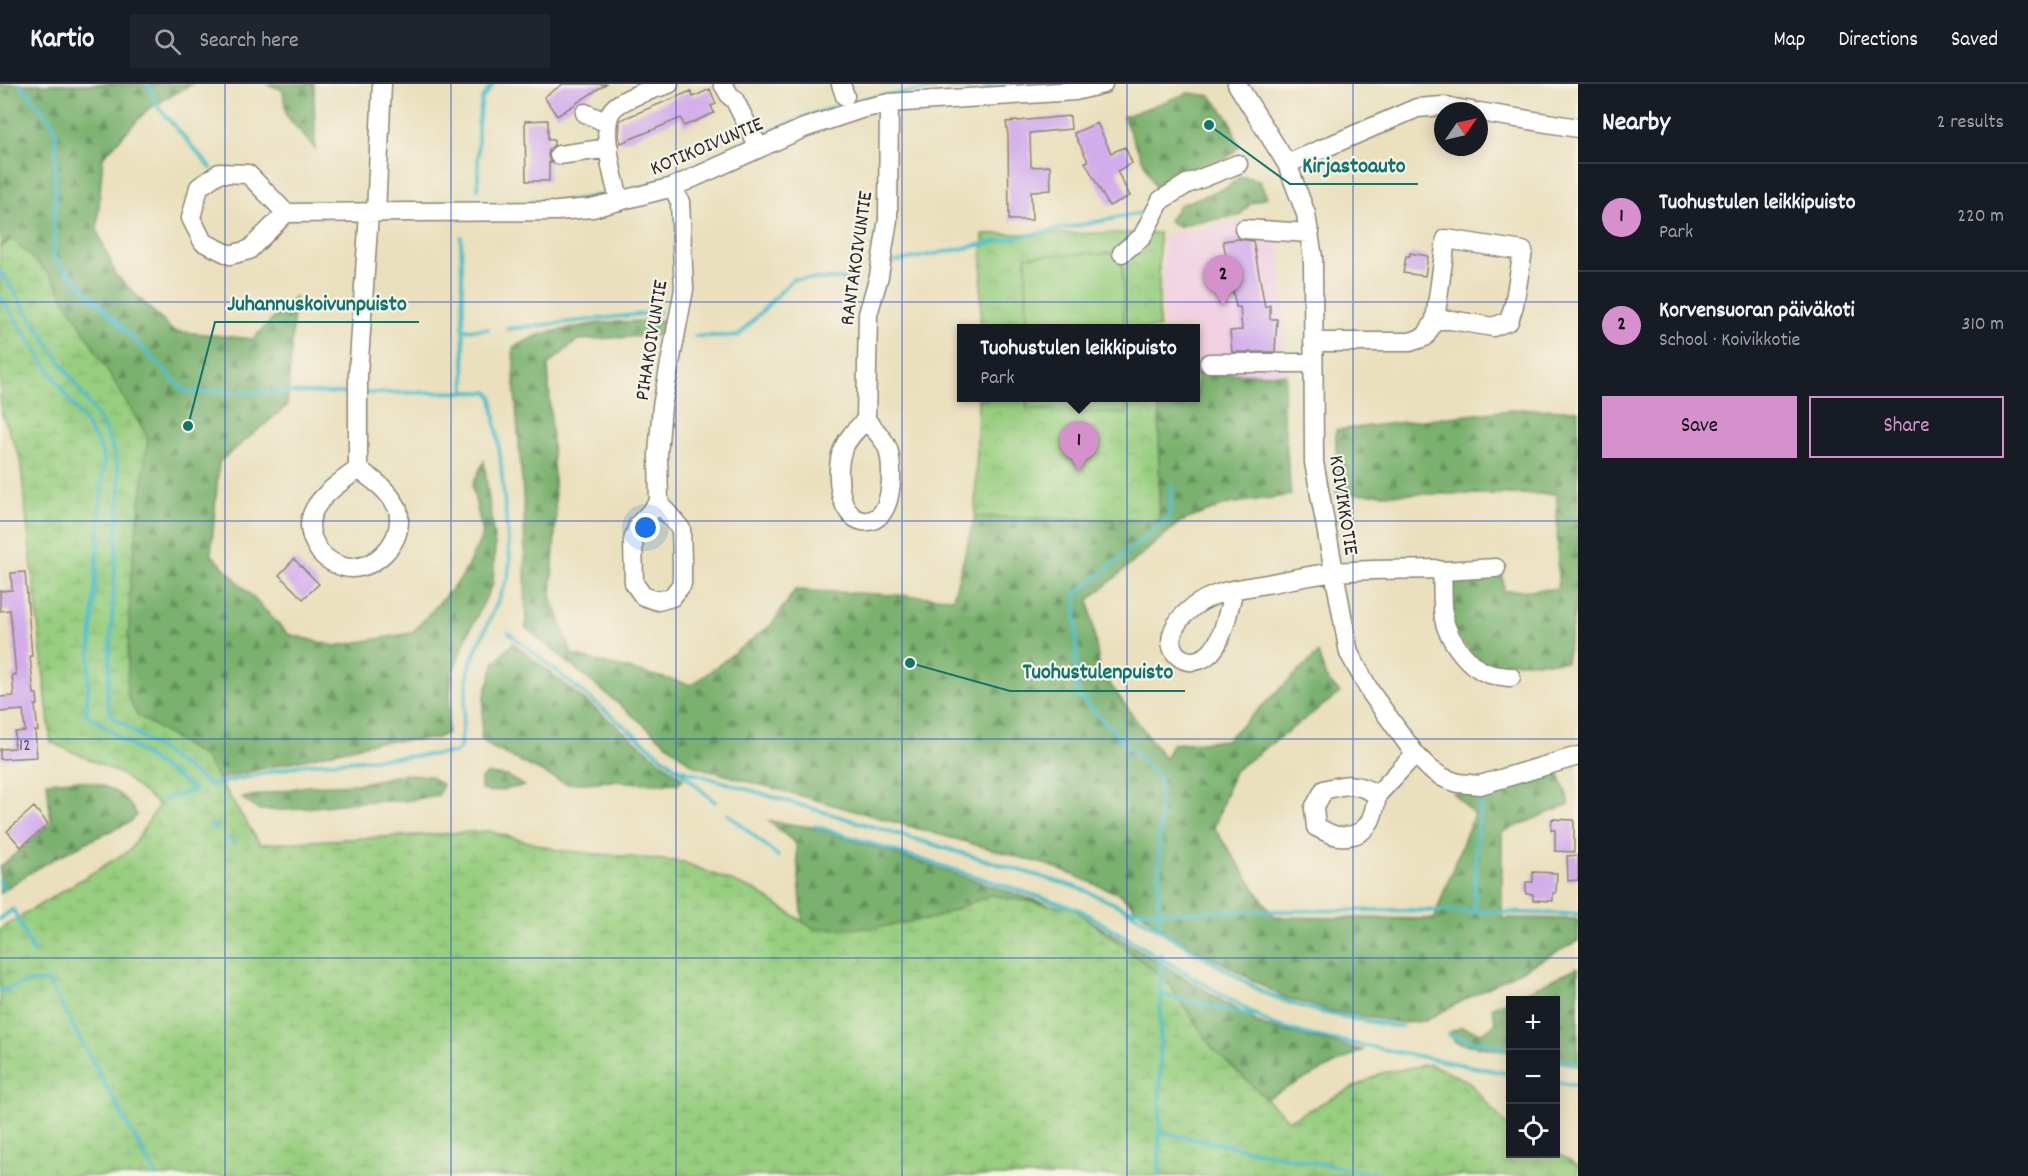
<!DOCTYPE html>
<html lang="en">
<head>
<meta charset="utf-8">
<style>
	body { margin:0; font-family:Dekko,sans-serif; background:#20242c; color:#f1f3f6 }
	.controls { position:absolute; right:18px; bottom:18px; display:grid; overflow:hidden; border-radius:0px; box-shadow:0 3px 15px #0003 }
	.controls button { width:54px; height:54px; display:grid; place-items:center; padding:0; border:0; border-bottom:2px solid #363941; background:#171b24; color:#f1f3f6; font:30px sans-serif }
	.compass { position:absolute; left:1434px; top:18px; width:54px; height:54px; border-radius:50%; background:#171b24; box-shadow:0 3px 15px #0003; rotate:56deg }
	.you { position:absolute; left:646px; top:444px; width:21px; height:21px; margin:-15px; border:4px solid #fff; border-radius:50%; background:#1a73e8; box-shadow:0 0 0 9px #1a73e833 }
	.badge { display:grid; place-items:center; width:39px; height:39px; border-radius:50%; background:#d690ce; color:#111; font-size:20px; font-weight:700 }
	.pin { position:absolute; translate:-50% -50px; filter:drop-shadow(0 2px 3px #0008) }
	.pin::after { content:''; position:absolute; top:32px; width:21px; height:18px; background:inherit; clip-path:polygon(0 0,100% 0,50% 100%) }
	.popup { position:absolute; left:957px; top:240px; width:243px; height:78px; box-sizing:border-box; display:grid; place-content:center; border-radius:0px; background:#171b24; filter:drop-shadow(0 2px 4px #0005); font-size:20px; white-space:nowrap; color:#9ea1a6 }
	.popup b { font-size:22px; color:#f1f3f6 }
	.popup::after { content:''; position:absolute; left:50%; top:100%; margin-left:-12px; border:12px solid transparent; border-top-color:#171b24 }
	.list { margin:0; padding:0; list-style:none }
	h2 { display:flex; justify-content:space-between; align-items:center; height:78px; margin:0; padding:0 24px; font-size:26px }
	h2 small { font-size:20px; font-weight:400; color:#9ea1a6 }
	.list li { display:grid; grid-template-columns:39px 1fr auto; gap:18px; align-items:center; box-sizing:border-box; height:108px; padding:0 24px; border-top:2px solid #363941 }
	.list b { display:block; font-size:22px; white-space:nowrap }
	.list p { margin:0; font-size:20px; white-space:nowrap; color:#9ea1a6 }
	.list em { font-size:20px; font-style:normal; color:#9ea1a6 }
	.actions { display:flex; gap:12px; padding:18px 24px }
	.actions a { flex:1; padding:14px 0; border:2px solid #d690ce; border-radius:0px; text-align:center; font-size:21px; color:#d690ce }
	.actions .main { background:#d690ce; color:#111 }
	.icon { flex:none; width:33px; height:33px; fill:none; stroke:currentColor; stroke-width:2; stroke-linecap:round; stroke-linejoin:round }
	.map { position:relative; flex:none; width:1578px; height:1092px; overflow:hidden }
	header { display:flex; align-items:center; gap:36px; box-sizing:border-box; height:84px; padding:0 30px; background:#171b24; border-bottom:2px solid #363941 }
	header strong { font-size:28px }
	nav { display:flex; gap:33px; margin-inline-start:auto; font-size:21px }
	.search { width:420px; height:54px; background:#20242c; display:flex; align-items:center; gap:15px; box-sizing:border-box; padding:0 21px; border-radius:0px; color:#9ea1a6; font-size:22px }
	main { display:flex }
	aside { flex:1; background:#171b24 }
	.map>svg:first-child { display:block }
</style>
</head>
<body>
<header>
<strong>Kartio</strong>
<div class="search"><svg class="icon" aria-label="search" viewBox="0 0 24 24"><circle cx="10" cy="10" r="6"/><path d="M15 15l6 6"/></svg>Search here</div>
<nav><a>Map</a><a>Directions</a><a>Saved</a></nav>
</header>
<main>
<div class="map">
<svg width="1578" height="1092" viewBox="0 0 1578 1092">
	<defs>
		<pattern id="forest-firs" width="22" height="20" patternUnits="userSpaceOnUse" patternTransform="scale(1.5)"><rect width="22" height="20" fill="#7ab16e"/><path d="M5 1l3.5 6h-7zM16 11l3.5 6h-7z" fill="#64905b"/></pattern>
		<pattern id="wetland-marsh" width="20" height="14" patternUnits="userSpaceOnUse" patternTransform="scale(1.5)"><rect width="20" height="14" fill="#98ce7f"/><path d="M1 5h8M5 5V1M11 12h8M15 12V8" fill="none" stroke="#83b16e"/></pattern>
		<pattern id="park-crowns" width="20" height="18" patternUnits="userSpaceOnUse" patternTransform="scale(1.5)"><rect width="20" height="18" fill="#98ce7f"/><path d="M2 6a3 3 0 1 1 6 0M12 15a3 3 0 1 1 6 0" fill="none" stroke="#83b16e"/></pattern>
	</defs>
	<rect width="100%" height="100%" fill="#f7f3e8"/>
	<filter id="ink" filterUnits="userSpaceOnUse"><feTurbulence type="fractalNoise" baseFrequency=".0167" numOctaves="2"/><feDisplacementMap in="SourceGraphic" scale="12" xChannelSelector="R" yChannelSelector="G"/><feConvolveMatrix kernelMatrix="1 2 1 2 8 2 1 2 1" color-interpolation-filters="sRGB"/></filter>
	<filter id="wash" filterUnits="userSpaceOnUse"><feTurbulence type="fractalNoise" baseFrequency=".008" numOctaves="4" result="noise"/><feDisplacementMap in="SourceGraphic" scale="24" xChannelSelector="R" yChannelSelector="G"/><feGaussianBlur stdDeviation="1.35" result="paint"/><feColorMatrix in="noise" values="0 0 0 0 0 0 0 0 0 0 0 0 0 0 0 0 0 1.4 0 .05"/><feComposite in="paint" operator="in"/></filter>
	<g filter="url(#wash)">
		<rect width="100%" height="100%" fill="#eae0bd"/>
		<path fill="#f1d0e2" d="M1275,130l6,33 5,127 -90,-1v-45h-33v-93z"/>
		<path fill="url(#forest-firs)" stroke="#526e4c" stroke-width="1.5" d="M0,0h192l-44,25 -45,48 -6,73 19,45 57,56 80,8 42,-42 -8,109 -68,56 -8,92 77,80 47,12 77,-13 50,-56 21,-43 -11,-48 12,-25 11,85 -2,38 -24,48 -17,41 -5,60 -12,6 -58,3 -162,38 -90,-61 -125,-460z
			M267,0h47l1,65 -29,-34 -3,-25z
			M1188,9l23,3 19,24 9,27 -17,15 -67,25 -32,-70z
			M1240,92l19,4 8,17 -16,6 -12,13 -45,6 -16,5 -9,-6 10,-16 49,-18z
			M667,236l-1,15 -88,5 -30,25 8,153 -5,78 21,59 120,30 79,-60 24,-35 158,8 22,-82 184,5v-123h37v-25l90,1 -3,37 8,84 -63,9 -48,18 -91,78 11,71 65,88 7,-15 54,-4 92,-87 8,25 14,15 -106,78 -20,57 60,89 161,2 3,-12 36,-93 -21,-21 21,1 85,-20 11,30 -68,28v86l76,1v22l-154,80 -21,2 -73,-12 -47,-14 -122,-68 -42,-35 -68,-28 -357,-100 -168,-138 -2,-121 -9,-114 -2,-46 28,-13 58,-11z
			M1520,325l58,1v181l-12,71h-63v9c-19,0 -51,-35 -54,-54 -2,-11 0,-23 -1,-33l7,-7 48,-1 1,15 54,-2 -1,-95h-221v-64z
			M513,559l170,136 -5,4 -24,1 -39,-3 -49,3 -75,-37 -10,-8 3,-41 11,-36z
			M404,690l26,2 13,9 -5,10 -33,6h-36l-84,9h-27l-16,-12 66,-12 49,-2z
			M487,690l20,2 17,10 -35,6 -8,-3v-10z
			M74,696c28,3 48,9 63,35l-7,7c-46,21 -89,41 -130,71v-26l51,-44 -4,-41z
			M769,737l43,6 269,88 183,111 99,24 -253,126 -289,-45 -25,-287z
			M1578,883v99l-22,-5v-61h-46v52l-55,-10 -7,-9 14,-6 20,6 14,-10 -4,-15z"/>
		<path fill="url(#wetland-marsh)" stroke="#627c55" stroke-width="1.5" d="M12,155l39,37 97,162 -18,145 -3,111 10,21 67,42 56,87 229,-13 68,19 126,12 73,29 58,38 59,-1 62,-10 55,-23 84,14 93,72 46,68 76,71 93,-47 48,-9 38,17 38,44 4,2v27l46,-1 22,13v10h-1578v-247l130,-79 29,-45 -38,-31 -70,-32 -31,-284 -20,-49v-161z"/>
		<path fill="url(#park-crowns)" stroke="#627c55" stroke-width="1.5" d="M1159,149v95h-179l3,-94z
			M978,314h181v123l-184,-5z"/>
		<path fill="#98ce7f" stroke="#627c55" stroke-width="1.5" d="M1122,169l2,75h-97l-1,-72z
			M1027,314h99l1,16 -100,-5z"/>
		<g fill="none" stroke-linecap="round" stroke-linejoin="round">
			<path stroke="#52bfc9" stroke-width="4" d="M20,0l29,34 7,13 -2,127 132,134 158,1
				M148,0l10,23 53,61
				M985,3h20
				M948,4h21
				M865,14l69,-9
				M763,51l50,-21 34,-11
				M649,100l46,-17 52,-24
				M478,105v-64l4,-26 11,-15
				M532,118l36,-1 42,-7
				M461,153l4,156
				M889,179l257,-51
				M0,187l101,151c11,21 17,39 19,64l-13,217 5,13 98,69 96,-21 149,-11 5,-6 9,-81 39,-88 2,-17 -10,-106 -8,-58 -4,-5 -123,1
				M0,212l99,148 5,16 -18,254 109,76
				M507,245l153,-17
				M465,246l23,-1
				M695,252h43l55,-57h62
				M509,549l167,135 403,120 47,21 32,3 240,-2 180,4
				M679,686l36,32
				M162,717l32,-11
				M728,730l50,42
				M211,740l6,5
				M815,742l263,83 193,115 38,11 201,39
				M229,754l5,5
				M0,797l3,7
				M1127,826l134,81c46,22 91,27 140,36
				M1474,828l3,-82 5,-33
				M0,835l13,-10 21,44
				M1159,845l1,-150 -83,-86 -1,-99 93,-76 3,-32
				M0,907l30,-9 18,-1 108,195
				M1161,911l93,21
				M1448,951l62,14
				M1556,975l22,5
				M1556,998l22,4
				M1159,1048l224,44
				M1159,1092l2,-223"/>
		</g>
		<g id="blocks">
			<path fill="#d3adeb" d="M563,0h43l-49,32 -13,-19z
				M710,5l6,15 -5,2 3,7 -30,13 -3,-8 -60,25 -2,-6 1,-17 71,-29 2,6z
				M1070,32l1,13 -41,4 1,34 19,-1 1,24 -20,1 1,29h-23l-1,-85 -2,-13z
				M548,36v20h6v5l-5,5 -1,6 3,7h-2v18h-23l-1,-60z
				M1097,39l14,30 14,-6 7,16 -15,8 13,25 -21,10 -24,-44 3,-1 -14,-28z
				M1239,155l14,2 12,66 5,-2v14h7l-2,33h-43l-2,-21 12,-1 -2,-23h-4l-13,-66z
				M1410,169l18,3 -3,20 -22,-3 3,-17h4z
				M294,475l25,25 -16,15 -24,-24z
				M25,488l7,84h-2l4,38h3l1,11h-3l3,26h-3l2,26 -37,2v-10l14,-1 1,-16 10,-1 -2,-21 -23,2v-15l14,-1 -2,-21h4l-6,-65 -10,1v-20l12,-1 -1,-17z
				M34,723l14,17 -27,23 -14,-16z
				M1552,735l22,1v32l-19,-1v-21h-4z
				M1578,771v25l-10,1 -1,-25z
				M1533,788l24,1 -1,20h-3v8l-20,-1v-6h-7v-12h7z"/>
		</g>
	</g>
	<g filter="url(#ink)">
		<use href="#blocks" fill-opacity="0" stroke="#8a8674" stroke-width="1.5"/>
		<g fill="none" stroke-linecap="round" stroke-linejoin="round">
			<defs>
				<path id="minor" d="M723,0l7,12 4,3 25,49
					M841,0l4,12
					M1237,0l50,80 19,50 7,44 1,204 35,191 22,40 44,61 15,15 14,9 14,5 22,2 98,-29
					M1479,28l99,16
					M585,29l22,10
					M559,71l50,-7
					M1287,80l130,-56 26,-2 29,5
					M620,117c-6,-19 -21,-76 -7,-92 11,-12 41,-20 56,-25
					M286,129l-37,37 -19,5 -27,-13 -12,-24 8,-31 20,-14 29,1 38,39 271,-2 35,-3 81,-21 131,-59 57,-19 28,-6 186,-12 28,-7
					M376,129l6,-129
					M1244,145l66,4
					M1122,169l20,-16 19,-37 26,-16 51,-20
					M1313,258h97l15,-5 10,-17h16l42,7 16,-6 5,-16 9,-54 -77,-12 -11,81
					M1209,279h104
					M866,336c7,8 18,18 22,29 6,20 6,76 -25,72 -26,-4 -28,-54 -20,-72 5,-12 14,-20 23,-29l2,-106 11,-38 9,-57 1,-116
					M358,385c16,11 29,20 39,38 2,4 2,9 2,13 0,25 -23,47 -47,48 -12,0 -26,-8 -32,-16 -28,-39 9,-61 38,-83v-94l11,-162
					M659,419l22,26 1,31v24l-10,13 -14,4 -15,-5 -9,-13 -1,-43 5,-15 21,-22 -1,-49 4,-48 22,-117 -4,-87 -7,-15
					M1442,487l54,-3
					M1234,506c-5,16 -8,37 -16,52 -22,43 -77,5 -25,-35 23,-17 46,-18 73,-23 29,-5 57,-12 86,-13 27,-2 55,-1 82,-2l8,2c1,15 0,32 2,48 3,17 20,41 35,50 10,7 21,7 32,8
					M1377,711c-3,23 -9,43 -38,41 -7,0 -16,-6 -23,-9l-2,-19 10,-18c22,-6 33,-8 53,5l38,-41"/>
			</defs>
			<use href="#minor" stroke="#8a8674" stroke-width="21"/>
			<use href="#minor" stroke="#fff" stroke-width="18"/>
		</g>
	</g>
	<path fill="none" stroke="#1d4ed8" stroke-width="1.5" stroke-opacity="0.55" d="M225,0v1092M451,0v1092M676,0v1092M902,0v1092M1127,0v1092M1353,0v1092M0,218h1578M0,437h1578M0,655h1578M0,874h1578"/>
	<g text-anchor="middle" stroke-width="4.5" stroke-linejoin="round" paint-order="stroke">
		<g font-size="18" fill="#554c5b">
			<text x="25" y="666">12</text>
		</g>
		<g font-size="21" fill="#2b2b2b" stroke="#f7f3e8">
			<text transform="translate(706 61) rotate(-23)" y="7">KOTIKOIVUNTIE</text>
			<text transform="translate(855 174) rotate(-82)" y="7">RANTAKOIVUNTIE</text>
			<text transform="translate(650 256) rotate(-81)" y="7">PIHAKOIVUNTIE</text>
			<text transform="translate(1345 421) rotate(81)" y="7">KOIVIKKOTIE</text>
		</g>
	</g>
	<path fill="none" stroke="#0f766e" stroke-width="2" d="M1209 41L1290 100H1418M188 342L215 238H419M910 579L1010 607H1185"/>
	<g fill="#0f766e" stroke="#f7f3e8" stroke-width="2">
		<circle cx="1209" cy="41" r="6"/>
		<circle cx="188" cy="342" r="6"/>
		<circle cx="910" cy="579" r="6"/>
	</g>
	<g font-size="22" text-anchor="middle" font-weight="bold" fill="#0f766e" stroke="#f7f3e8" stroke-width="4.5" stroke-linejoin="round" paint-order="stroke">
		<text x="1354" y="88">Kirjastoauto</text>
		<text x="317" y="226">Juhannuskoivunpuisto</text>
		<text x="1098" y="594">Tuohustulenpuisto</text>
	</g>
</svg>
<div class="controls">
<button>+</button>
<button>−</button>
<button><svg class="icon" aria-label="locate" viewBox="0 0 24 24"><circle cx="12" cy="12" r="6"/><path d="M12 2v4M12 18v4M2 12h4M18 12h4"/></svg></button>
</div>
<svg class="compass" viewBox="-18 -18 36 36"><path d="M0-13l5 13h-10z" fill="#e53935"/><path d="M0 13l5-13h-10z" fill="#9ea1a6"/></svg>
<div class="you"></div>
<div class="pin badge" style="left:1079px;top:387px">1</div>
<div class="popup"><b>Tuohustulen leikkipuisto</b>Park</div>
<div class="pin badge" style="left:1223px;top:221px">2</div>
</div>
<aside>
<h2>Nearby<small>2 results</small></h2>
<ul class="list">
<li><span class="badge">1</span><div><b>Tuohustulen leikkipuisto</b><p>Park</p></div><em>220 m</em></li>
<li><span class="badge">2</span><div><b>Korvensuoran päiväkoti</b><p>School · Koivikkotie</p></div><em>310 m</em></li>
</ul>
<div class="actions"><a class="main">Save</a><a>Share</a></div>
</aside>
</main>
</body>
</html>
